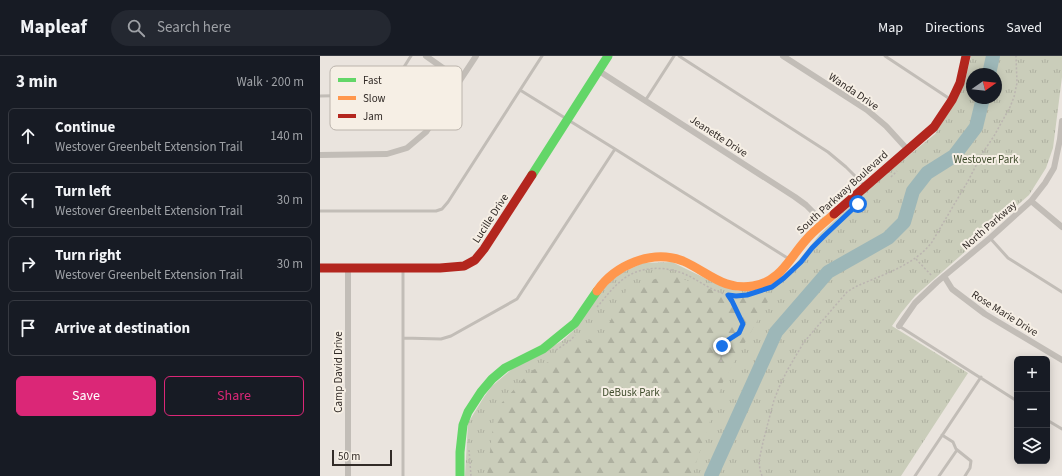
<!DOCTYPE html>
<html lang="en">
<head>
<meta charset="utf-8">
<style>
	body { margin:0; font-family:"Source Sans 3",sans-serif; background:#242831; color:#f1f3f6 }
	.controls { position:absolute; right:12px; bottom:12px; display:grid; overflow:hidden; border-radius:6px; box-shadow:0 2px 10px #0003 }
	.controls button { width:36px; height:36px; display:grid; place-items:center; padding:0; border:0; border-bottom:1px solid #363941; background:#171b24; color:#f1f3f6; font:20px sans-serif }
	.compass { position:absolute; left:646px; top:12px; width:36px; height:36px; border-radius:50%; background:#171b24; box-shadow:0 2px 10px #0003; rotate:76deg }
	.scale { position:absolute; left:12px; bottom:10px; width:60px; box-sizing:border-box; padding-left:4px; border:2px solid #322b27; border-top:0; font-size:11px; line-height:14px; white-space:nowrap; color:#322b27; -webkit-text-stroke:3px #f6efe5; paint-order:stroke }
	.stop { position:absolute; width:12px; height:12px; margin:-9px; border:3px solid #1a73e8; border-radius:50%; background:#fff }
	.stop.end { background:#1a73e8; border-color:#fff; box-shadow:0 1px 4px #0008 }
	.list { margin:0; padding:0; list-style:none }
	h2 { display:flex; justify-content:space-between; align-items:center; height:52px; margin:0; padding:0 16px; font-size:17px }
	h2 small { font-size:13px; font-weight:400; color:#9ea1a6 }
	.list li { display:grid; grid-template-columns:26px 1fr auto; gap:12px; align-items:center; box-sizing:border-box; height:56px; margin:0 8px 8px; padding:0 8px; border:1px solid #363941; border-radius:6px }
	.list b { display:block; font-size:15px; white-space:nowrap }
	.list p { margin:0; font-size:13px; white-space:nowrap; color:#9ea1a6 }
	.list em { font-size:13px; font-style:normal; color:#9ea1a6 }
	.actions { display:flex; gap:8px; padding:12px 16px }
	.actions a { flex:1; padding:9px 0; border:1px solid #db2777; border-radius:6px; text-align:center; font-size:14px; color:#db2777 }
	.actions .main { background:#db2777; color:#fff }
	.icon { flex:none; width:22px; height:22px; fill:none; stroke:currentColor; stroke-width:2; stroke-linecap:round; stroke-linejoin:round }
	.map { position:relative; flex:none; width:742px; height:420px; overflow:hidden }
	header { display:flex; align-items:center; gap:24px; box-sizing:border-box; height:56px; padding:0 20px; background:#171b24; border-bottom:1px solid #363941 }
	header strong { font-size:19px }
	nav { display:flex; gap:22px; margin-inline-start:auto; font-size:14px }
	.search { width:280px; height:36px; background:#242831; display:flex; align-items:center; gap:10px; box-sizing:border-box; padding:0 14px; border-radius:22px; color:#9ea1a6; font-size:15px }
	main { display:flex }
	aside { flex:1; background:#171b24 }
	.map>svg:first-child { display:block }
</style>
</head>
<body>
<header>
<strong>Mapleaf</strong>
<div class="search"><svg class="icon" aria-label="search" viewBox="0 0 24 24"><circle cx="10" cy="10" r="6"/><path d="M15 15l6 6"/></svg>Search here</div>
<nav><a>Map</a><a>Directions</a><a>Saved</a></nav>
</header>
<main>
<aside>
<h2>3 min<small>Walk · 200 m</small></h2>
<ul class="list">
<li><svg class="icon" aria-label="ahead" viewBox="0 0 24 24"><path d="M12 20V5M6 11l6-6 6 6"/></svg><div><b>Continue</b><p>Westover Greenbelt Extension Trail</p></div><em>140 m</em></li>
<li><svg class="icon" aria-label="left" viewBox="0 0 24 24"><path d="M17 20v-9H6M10 6l-5 5 5 5"/></svg><div><b>Turn left</b><p>Westover Greenbelt Extension Trail</p></div><em>30 m</em></li>
<li><svg class="icon" aria-label="right" viewBox="0 0 24 24"><path d="M7 20v-9h11M14 6l5 5-5 5"/></svg><div><b>Turn right</b><p>Westover Greenbelt Extension Trail</p></div><em>30 m</em></li>
<li><svg class="icon" aria-label="arrive" viewBox="0 0 24 24"><path d="M6 21V4h12l-3 4 3 4H6"/></svg><div><b>Arrive at destination</b></div></li>
</ul>
<div class="actions"><a class="main">Save</a><a>Share</a></div>
</aside>
<div class="map">
<svg width="742" height="420" viewBox="0 0 742 420">
	<defs>
		<pattern id="grass-tufts" width="24" height="20" patternUnits="userSpaceOnUse"><rect width="24" height="20" fill="#cacdba"/><path d="M3 7l-1-3M5 7V3M7 7l1-3M15 17l-1-3M17 17v-4M19 17l1-3" fill="none" stroke="#aeb0a0"/></pattern>
		<pattern id="forest-firs" width="22" height="20" patternUnits="userSpaceOnUse"><rect width="22" height="20" fill="#cacdba"/><path d="M5 1l3.5 6h-7zM16 11l3.5 6h-7z" fill="#aeb0a0"/></pattern>
	</defs>
	<rect width="100%" height="100%" fill="#eae4de"/>
	<path fill="url(#grass-tufts)" fill-rule="evenodd" d="M651,0h91v21l-9,71 -7,20 -17,27 -114,101 -14,17 -9,13 76,47 -67,103h-436l3,-53 16,-26 8,-11 20,-17 50,-28 12,-11 32,-44 13,-12 24,-11 29,-1 49,24 18,5h16l18,-8h7l40,-49 55,-51 60,-49 29,-49zM652,18h24v24h-24z"/>
	<path fill="url(#forest-firs)" d="M349,218l57,21 45,1 -48,86 -29,87 -2,7h-205l8,-66 36,-39 73,-38 23,-44z"/>
	<g fill="none" stroke-linecap="round" stroke-linejoin="round">
		<path stroke="#9db7b8" stroke-width="14" d="M669,18l4,-18
			M391,420l65,-144 52,-60 60,-34 16,-16 9,-31 14,-18 27,-17 22,-29 7,-29"/>
		<path stroke="#bbb5b0" stroke-width="1.5" stroke-dasharray="2 2" stroke-linecap="butt" d="M571,121l6,-6
			M596,203l16,17
			M482,204l10,-12 22,-21
			M277,251c8,-9 15,-19 25,-27 20,-16 48,-14 69,-3 13,7 25,16 39,18
			M236,294l15,-10 4,-5
			M401,306l1,-16 3,-4 14,-9 4,-9 -11,-23 -4,-5
			M149,394l2,26
			M442,420l-2,-6 -1,-9 4,-19 11,-42 6,-15 8,-16 16,-27 43,-50 8,-5c26,-12 59,-21 77,-45l36,-61 14,-27 12,-18 16,-29 4,-10 3,-14 -1,-27"/>
		<path stroke="#c2bdb7" stroke-width="3" d="M359,0l149,96 18,15 19,19
			M565,0l65,43
			M0,40l53,-1c19,-4 28,-24 38,-39
			M325,45l29,-45
			M295,93l174,110
			M0,155h116l6,-2 6,-7 94,-146
			M670,182l18,20 54,34
			M83,214v68l38,1 10,-3 66,-37 98,-150 -95,-59
			M579,270l118,75
			M83,282v138
			M727,364l15,9
			M622,379l11,7 3,7 15,12 -1,7 -5,8
			M595,420l66,-99
			M619,420l18,-26"/>
		<path stroke="#c2bdb7" stroke-width="6" d="M106,0l34,24
			M463,0l84,54 19,16 21,23
			M279,15l196,126 11,8 18,18
			M0,99l67,-1 20,-6 19,-16 50,-76
			M711,145l31,26
			M624,220l8,13 33,25 77,46
			M579,270l16,-23 22,-21 53,-44 41,-37 14,-18 9,-15 6,-29 2,-18
			M28,420v-208"/>
		<path stroke="#63d668" stroke-width="9" d="M212,119l76,-119
			M140,420v-24l3,-27 5,-13 13,-20 11,-13 13,-11 38,-19 32,-26 22,-32"/>
		<path stroke="#ff974d" stroke-width="9" d="M277,235c18,-26 55,-42 86,-30 25,11 41,30 70,25 27,-4 36,-27 52,-45 8,-10 19,-18 29,-27"/>
		<path stroke="#b3261e" stroke-width="9" d="M514,158l100,-87 18,-27 8,-17 6,-27
			M0,212h120l24,-2 11,-6 9,-11 48,-74"/>
	</g>
	<g fill="none" stroke-linecap="round" stroke-linejoin="round">
		<path stroke="#1a73e8" stroke-width="5" d="M402,290l3,-4 14,-9 4,-9 -11,-23 -4,-6 8,1 11,-1 25,-8 12,-9 17,-16 11,-14 12,-12 34,-32"/>
	</g>
	<g text-anchor="middle" stroke-width="4" stroke-linejoin="round" paint-order="stroke">
		<g font-size="11" fill="#322b27" stroke="#f6efe5">
			<text transform="translate(534 35) rotate(34)" y="4">Wanda Drive</text>
			<text transform="translate(399 80) rotate(33)" y="4">Jeanette Drive</text>
			<text transform="translate(522 136) rotate(-42)" y="4">South Parkway Boulevard</text>
			<text transform="translate(170 162) rotate(-57)" y="4">Lucille Drive</text>
			<text transform="translate(669 169) rotate(-41)" y="4">North Parkway</text>
			<text transform="translate(685 257) rotate(32)" y="4">Rose Marie Drive</text>
			<text transform="translate(18 316) rotate(-90)" y="4">Camp David Drive</text>
		</g>
		<g font-size="11" fill="#404d2d" stroke="#f6efe5">
			<text x="666" y="107">Westover Park</text>
			<text x="311" y="340">DeBusk Park</text>
		</g>
	</g>
	<rect x="10" y="10" width="132" height="64" rx="6" fill="#f6efe5" stroke="#bbb4ac" stroke-width="1"/>
	<rect x="18" y="22" width="18" height="4" fill="#63d668"/>
	<rect x="18" y="40" width="18" height="4" fill="#ff974d"/>
	<rect x="18" y="58" width="18" height="4" fill="#b3261e"/>
	<g font-size="11" fill="#322b27">
		<text x="43" y="28">Fast</text>
		<text x="43" y="46">Slow</text>
		<text x="43" y="64">Jam</text>
	</g>
</svg>
<div class="controls">
<button>+</button>
<button>−</button>
<button><svg class="icon" aria-label="layers" viewBox="0 0 24 24"><path d="M12 4l9 5-9 5-9-5zM3 14l9 5 9-5"/></svg></button>
</div>
<svg class="compass" viewBox="-18 -18 36 36"><path d="M0-13l5 13h-10z" fill="#e53935"/><path d="M0 13l5-13h-10z" fill="#9ea1a6"/></svg>
<div class="scale">50 m</div>
<div class="stop" style="left:538px;top:148px"></div>
<div class="stop end" style="left:402px;top:290px"></div>
</div>
</main>
</body>
</html>
